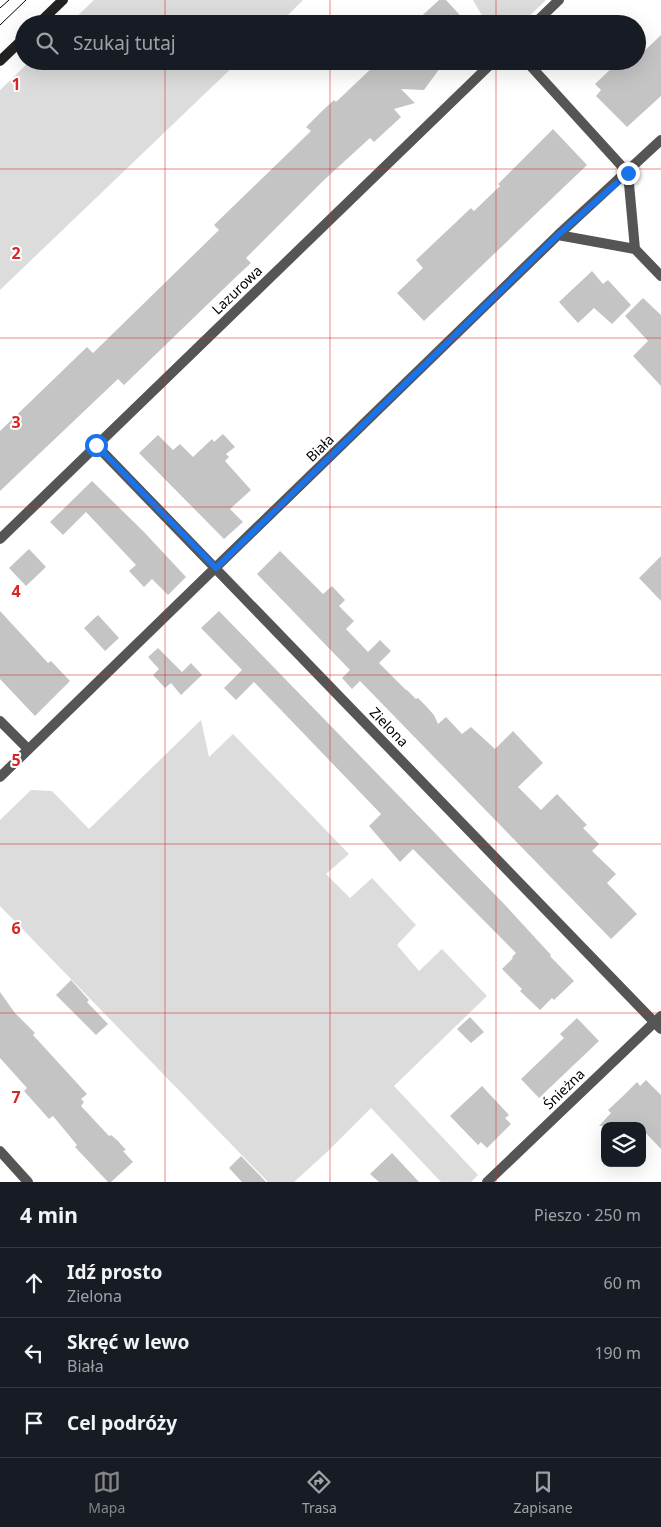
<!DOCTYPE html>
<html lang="pl">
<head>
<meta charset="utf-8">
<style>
	body { margin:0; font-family:"Noto Sans",sans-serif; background:#242831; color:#f1f3f6 }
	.controls { position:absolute; right:15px; bottom:15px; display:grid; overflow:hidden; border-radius:10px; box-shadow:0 5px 20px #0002 }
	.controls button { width:45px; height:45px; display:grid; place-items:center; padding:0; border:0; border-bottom:1px solid #363941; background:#171b24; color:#f1f3f6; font:25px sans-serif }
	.stop { position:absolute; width:15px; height:15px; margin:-11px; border:4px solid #1a73e8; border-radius:50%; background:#fff }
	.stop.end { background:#1a73e8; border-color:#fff; box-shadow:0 1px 5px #0008 }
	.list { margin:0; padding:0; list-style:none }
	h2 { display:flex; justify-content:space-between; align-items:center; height:65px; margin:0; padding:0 20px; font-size:21px }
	h2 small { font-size:16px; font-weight:400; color:#9ea1a6 }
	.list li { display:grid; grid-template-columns:32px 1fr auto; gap:15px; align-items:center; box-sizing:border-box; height:70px; padding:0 20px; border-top:1px solid #363941 }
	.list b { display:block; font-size:19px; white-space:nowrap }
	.list p { margin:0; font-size:16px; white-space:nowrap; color:#9ea1a6 }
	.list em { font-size:16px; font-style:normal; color:#9ea1a6 }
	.icon { flex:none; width:28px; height:28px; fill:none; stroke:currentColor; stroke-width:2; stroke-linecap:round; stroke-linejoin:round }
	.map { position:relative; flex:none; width:661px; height:1182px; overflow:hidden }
	.search { position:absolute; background:#171b24; box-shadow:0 5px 20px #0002; left:15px; right:15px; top:15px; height:55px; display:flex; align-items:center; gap:12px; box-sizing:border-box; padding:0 18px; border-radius:28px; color:#9ea1a6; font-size:19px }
	.sheet { height:275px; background:#171b24 }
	nav { display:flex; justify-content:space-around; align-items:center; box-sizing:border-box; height:70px; border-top:1px solid #363941; background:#171b24; font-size:14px; color:#9ea1a6 }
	nav a { display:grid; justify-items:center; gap:2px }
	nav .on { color:#858687 }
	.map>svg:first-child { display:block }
</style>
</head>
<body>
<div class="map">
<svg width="661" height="1182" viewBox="0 0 661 1182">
	<rect width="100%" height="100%" fill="#fff"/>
	<path fill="#dcdcdc" d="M94,0h209l-24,24h-210z
		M473,0h73l-25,24h-34z
		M30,61h209l-239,229v-200z
		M201,720l8,37 24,-23 116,120 -23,20 24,24 22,-20 44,47 -19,20 22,26 23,-22 45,47 -93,90 84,89 -7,7h-30l-70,-74 -45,45 -32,29h-26l-268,-276v-86l31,-30 21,1 37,38z"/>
	<path fill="#c4c4c4" d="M439,0h7l22,24h-55z
		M661,35v61l-34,31 -31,-31 5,-6 -6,-6 23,-22 7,8 9,-9h3v-3z
		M385,61h60l-21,29 -23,-1 14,14 -21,6 7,8 -27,25 -4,-4 -46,42 -78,78 5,5 -14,13 -113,109 -6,-6 -118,112v-60l87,-84 6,6 126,-123 -5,-5 97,-94 -5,-4 14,-14 14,-13 2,2 40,-38z
		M553,129l34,36 -163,156 -27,-28 26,-25 -7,-8 55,-52 3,3 26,-25 -2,-2z
		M592,271l11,13 5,-4 23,25 -19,19 -18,-16 -16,15 -19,-21z
		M643,298l18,17v71l-28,-30 15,-15 -23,-25z
		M223,434l12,13 -9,7 3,3 -4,4 26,29 -21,19 13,13 -19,17 -85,-86 19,-18 15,15 7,-6 13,13 19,-18 2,3z
		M92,481l52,51 42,45 -18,18 -16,-16 -8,8 -15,-16 7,-6 -50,-53 -23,23 -13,-13z
		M29,549l17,18 -20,19 -17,-18z
		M280,551l43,43 9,-8 13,14 -6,6 15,15 -8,8 22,23 12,-12 11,11 -12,12 27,27h1l9,9 2,-1 6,6 10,11 4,9 8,-7 16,17 9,-7 24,22 18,-18 30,32 -25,24 23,23 16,-16 30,31 -4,3 16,16 -7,7 24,23 -9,9 30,31 -26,25 -251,-258 -8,8 -10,-11 8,-8 -93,-96z
		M661,556v45l-22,-23z
		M0,611l48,52 3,-2 19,20 -35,35 -35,-37z
		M219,611l287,295 45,49 -1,1 24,25 -20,19 -2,-2 -12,12 -20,-19 2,-2 -20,-20 11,-11 -1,-1 4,-4 -103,-104 -13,13 -31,-36 12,-12 -127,-132 -18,18 -12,-12 18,-18 -41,-42z
		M98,615l21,23 -14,13 -21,-23z
		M158,648l24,24 9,-9 11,12 -21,20 -10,-12 -6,5 -12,-13 6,-6 -11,-12z
		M71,980l18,20 -2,2 21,22 -12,11 -40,-40z
		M0,992l15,21 20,20 -2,2 54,59 -6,5 3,3 -3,4 28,30 2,-1 7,6 8,9 -3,1 10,11 -22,20h-3l-33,-35 2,-2 -24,-29 -4,3 -25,-28 3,-3 -27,-30z
		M470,1017l14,15 -13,11 -14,-14z
		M577,1018l22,23 -60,57 -18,-19 43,-41 -4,-4z
		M646,1080l15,15v54l-19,-20v-3h-43l12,-13 -3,-3 15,-14 14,-14 3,4z
		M482,1086l27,29 -4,3 6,6 -24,24 -6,-6 -3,3 -28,-29z
		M392,1153l27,29h-40l-9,-8z
		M241,1156l25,26h-24l-13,-14z"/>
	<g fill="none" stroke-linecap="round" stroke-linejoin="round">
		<path stroke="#555" stroke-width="10" d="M534,24l25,-24
			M526,61l102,112 7,76 26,27
			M558,235l77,14
			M96,445l565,584
			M0,539l494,-478
			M0,721l28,28
			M0,777l558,-542 103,-95
			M487,1182l174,-166"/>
		<path stroke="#555" stroke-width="10" d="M0,1151l28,31"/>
		<path stroke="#222" stroke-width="10" d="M38,24l25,-24
			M0,61l24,-23"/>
		<path stroke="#000" stroke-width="1" d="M0,8l9,-8
			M0,25l26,-25"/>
	</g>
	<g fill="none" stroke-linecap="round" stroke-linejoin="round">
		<path stroke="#1a73e8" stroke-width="6" d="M96,445l120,123 342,-333 70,-62"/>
	</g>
	<path fill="none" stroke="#d62828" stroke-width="1" stroke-opacity="0.55" d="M165,0v24M330,0v24M496,0v24M165,61v1121M330,61v1121M496,61v1121M0,169h661M0,338h661M0,507h661M0,675h661M0,844h661M0,1013h661"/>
	<g text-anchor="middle" stroke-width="4" stroke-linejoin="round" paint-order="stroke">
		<g font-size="14" fill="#000" stroke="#fff">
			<text transform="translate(237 290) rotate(-44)" y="5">Lazurowa</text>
			<text transform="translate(320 448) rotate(-44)" y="5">Biała</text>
			<text transform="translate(389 727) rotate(46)" y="5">Zielona</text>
			<text transform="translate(564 1089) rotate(-44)" y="5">Śnieżna</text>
		</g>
	</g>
	<g font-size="16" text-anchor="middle" font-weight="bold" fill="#d62828" stroke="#fff" stroke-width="4" stroke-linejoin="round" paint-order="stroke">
		<text x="16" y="90">1</text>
		<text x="16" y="259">2</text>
		<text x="16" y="428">3</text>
		<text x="16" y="597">4</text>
		<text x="16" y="766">5</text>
		<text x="16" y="934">6</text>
		<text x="16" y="1103">7</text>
	</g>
</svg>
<div class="controls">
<button><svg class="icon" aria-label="layers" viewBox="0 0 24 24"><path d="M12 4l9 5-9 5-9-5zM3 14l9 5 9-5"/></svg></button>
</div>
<div class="stop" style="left:96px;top:445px"></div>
<div class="stop end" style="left:628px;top:173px"></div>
<div class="search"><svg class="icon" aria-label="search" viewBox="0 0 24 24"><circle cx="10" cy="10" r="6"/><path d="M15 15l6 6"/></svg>Szukaj tutaj</div>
</div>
<section class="sheet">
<h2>4 min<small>Pieszo · 250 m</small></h2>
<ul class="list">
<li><svg class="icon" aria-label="ahead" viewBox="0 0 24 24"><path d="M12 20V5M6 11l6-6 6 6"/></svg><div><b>Idź prosto</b><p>Zielona</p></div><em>60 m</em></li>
<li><svg class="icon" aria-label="left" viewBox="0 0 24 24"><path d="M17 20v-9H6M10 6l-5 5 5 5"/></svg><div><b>Skręć w lewo</b><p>Biała</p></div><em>190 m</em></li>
<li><svg class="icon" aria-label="arrive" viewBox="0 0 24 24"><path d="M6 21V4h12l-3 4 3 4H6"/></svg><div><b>Cel podróży</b></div></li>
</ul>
</section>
<nav>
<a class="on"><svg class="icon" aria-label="map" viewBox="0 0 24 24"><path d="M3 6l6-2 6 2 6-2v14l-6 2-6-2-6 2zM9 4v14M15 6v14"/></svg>Mapa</a>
<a><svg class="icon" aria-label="directions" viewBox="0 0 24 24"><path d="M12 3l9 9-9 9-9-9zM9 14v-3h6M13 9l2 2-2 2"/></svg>Trasa</a>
<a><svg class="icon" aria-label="saved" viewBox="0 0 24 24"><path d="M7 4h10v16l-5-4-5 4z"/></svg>Zapisane</a>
</nav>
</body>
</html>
